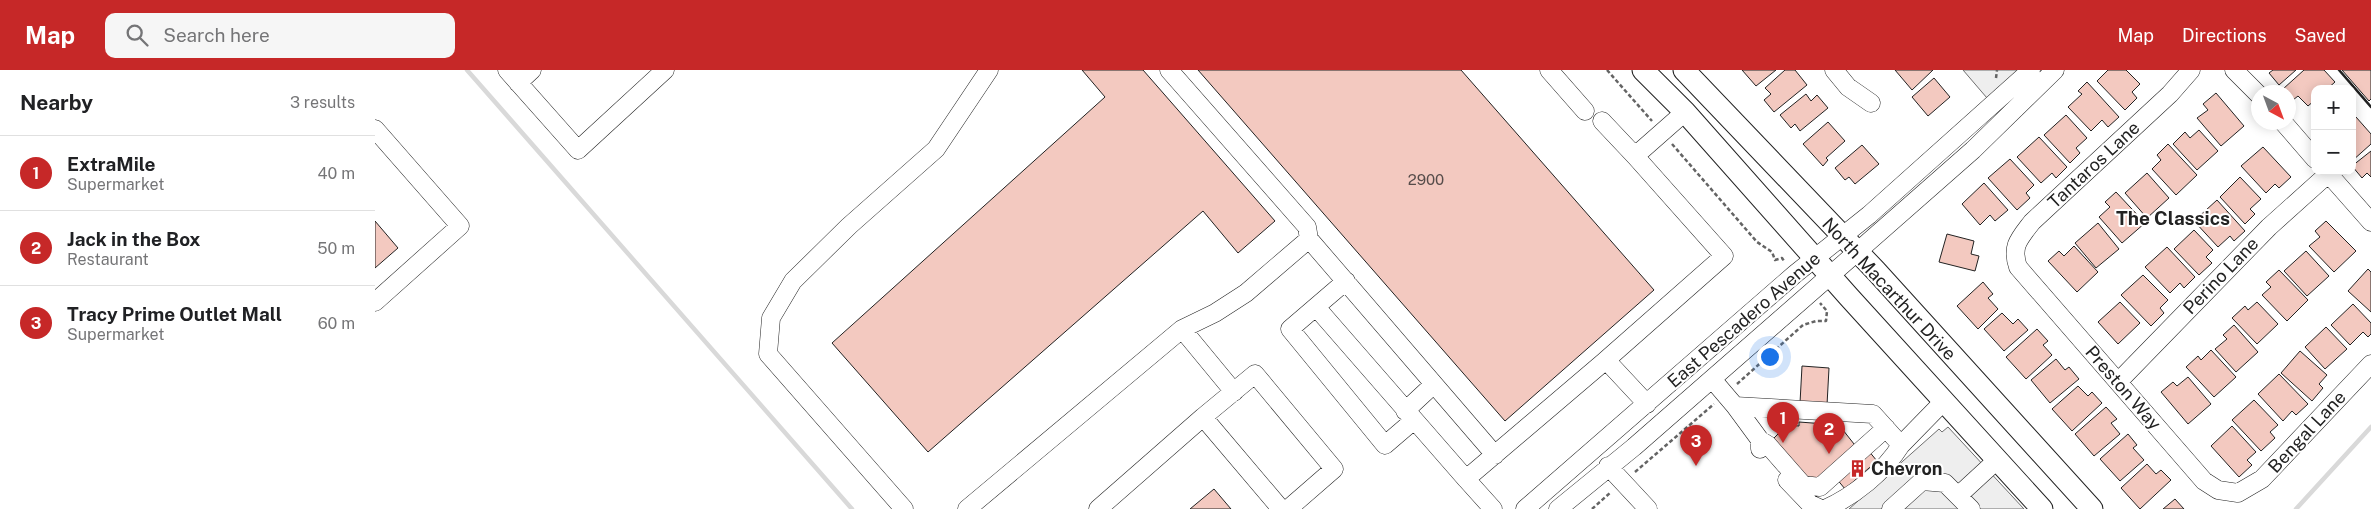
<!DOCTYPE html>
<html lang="en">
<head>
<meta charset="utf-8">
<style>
	body { margin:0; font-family:"Public Sans",sans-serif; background:#f6f6f6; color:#202124 }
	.controls { position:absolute; right:15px; top:15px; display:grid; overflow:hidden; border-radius:10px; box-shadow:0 2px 12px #0003 }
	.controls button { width:45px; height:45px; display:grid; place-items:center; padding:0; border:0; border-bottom:1px solid #e0e0e0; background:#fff; color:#202124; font:25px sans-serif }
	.compass { position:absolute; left:1876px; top:15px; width:45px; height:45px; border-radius:50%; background:#fff; box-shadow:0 2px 12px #0003; rotate:139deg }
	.you { position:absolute; left:1394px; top:286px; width:18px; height:18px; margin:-12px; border:4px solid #fff; border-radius:50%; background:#1a73e8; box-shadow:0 0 0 8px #1a73e833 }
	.badge { display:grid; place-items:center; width:32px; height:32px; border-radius:50%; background:#c62828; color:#fff; font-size:16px; font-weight:700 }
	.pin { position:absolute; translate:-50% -41px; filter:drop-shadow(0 1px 2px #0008) }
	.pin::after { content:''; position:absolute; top:26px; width:18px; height:15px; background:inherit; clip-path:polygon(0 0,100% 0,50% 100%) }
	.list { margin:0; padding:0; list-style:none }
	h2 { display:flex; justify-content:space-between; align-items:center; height:65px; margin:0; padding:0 20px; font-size:21px }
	h2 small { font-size:16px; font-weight:400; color:#757577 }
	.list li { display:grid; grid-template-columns:32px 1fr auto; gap:15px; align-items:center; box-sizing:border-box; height:75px; padding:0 20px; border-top:1px solid #e0e0e0 }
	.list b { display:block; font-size:19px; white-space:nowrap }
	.list p { margin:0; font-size:16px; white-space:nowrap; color:#757577 }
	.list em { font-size:16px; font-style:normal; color:#757577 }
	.icon { flex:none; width:28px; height:28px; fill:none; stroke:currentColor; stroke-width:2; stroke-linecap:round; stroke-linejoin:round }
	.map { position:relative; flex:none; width:1996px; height:439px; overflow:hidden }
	header { display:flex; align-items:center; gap:30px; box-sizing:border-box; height:70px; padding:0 25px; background:#c62828; color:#fff }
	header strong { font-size:24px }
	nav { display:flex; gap:28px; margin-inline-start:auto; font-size:18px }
	.search { width:350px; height:45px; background:#f6f6f6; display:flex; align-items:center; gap:12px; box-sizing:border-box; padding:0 18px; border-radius:10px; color:#757577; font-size:19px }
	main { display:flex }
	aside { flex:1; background:#fff }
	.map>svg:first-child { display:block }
</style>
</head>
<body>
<header>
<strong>Map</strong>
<div class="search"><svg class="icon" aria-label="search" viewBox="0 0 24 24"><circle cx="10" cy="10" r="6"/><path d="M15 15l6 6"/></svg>Search here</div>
<nav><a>Map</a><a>Directions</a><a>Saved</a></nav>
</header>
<main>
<aside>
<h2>Nearby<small>3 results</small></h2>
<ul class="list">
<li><span class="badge">1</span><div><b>ExtraMile</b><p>Supermarket</p></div><em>40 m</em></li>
<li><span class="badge">2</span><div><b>Jack in the Box</b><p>Restaurant</p></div><em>50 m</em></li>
<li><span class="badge">3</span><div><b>Tracy Prime Outlet Mall</b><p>Supermarket</p></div><em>60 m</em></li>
</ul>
</aside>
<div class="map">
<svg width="1996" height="439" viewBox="0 0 1996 439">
	<rect width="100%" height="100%" fill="#fff"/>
	<path fill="#eee" stroke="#6f6f6f" d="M1588,0h56l-32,28z
		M1573,357l76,82h-175l90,-80 3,3z"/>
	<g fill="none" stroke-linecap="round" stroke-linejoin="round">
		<path stroke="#d9d9d9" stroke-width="4.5" d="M92,0l385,439
			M1921,439l75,-82"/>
	</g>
	<path fill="#f3c9c0" stroke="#222" d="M707,0h61l132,151 -37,32 -35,-42 -275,241 -96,-109 273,-246z
		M823,0h263l193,220 -149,131z
		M1367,0h34l-20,16z
		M1410,0h10l12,15 -33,27 -10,-12 7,-6 -6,-6z
		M1520,0h38l-21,20z
		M1733,0h18l14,14 -8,8 5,6 -12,12 -28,-29z
		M1898,0h23l-17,15 -10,-12z
		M1929,0h20l11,12 -8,7h-12v11l-7,6 -10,-10 -5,4 -4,-8 -6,-3z
		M1967,0h29v29l-2,2z
		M1559,8l16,19 -22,19 -16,-19z
		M1712,12l32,35 -11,10 -6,-7 -11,11 -23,-24 14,-13 -4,-3z
		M1841,23l28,33 -23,20 -24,-28 11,-8 -5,-6z
		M1431,24l5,7 6,-6 11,13 -28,23 -5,-7 -4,4 -11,-13z
		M1691,45l21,23 -11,10 4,5 -10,10 -26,-28z
		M1981,47l15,17v10l-19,17v-41z
		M1453,52l17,19 -19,17 2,2 -5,6 -20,-22z
		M1824,60l19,21 -21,19 -24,-26 12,-12 5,6z
		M1664,67l28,30 -11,11 -4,-5 -11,10 -24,-26z
		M1793,74l29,31 -21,20 -24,-26 9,-9 -4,-5z
		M1487,75l17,19 -24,20 -6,-7 -4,3 -10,-12z
		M1888,77l28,30 -12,11 -4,-4 -9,9 -25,-27z
		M1996,81v26l-4,-4 -5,5 -10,-12z
		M1635,89l24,26 -8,8 4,5 -13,12 -29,-32z
		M1772,103l22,25 -22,20 -22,-25z
		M1865,107l21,22 -11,10 5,5 -10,10 -25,-27z
		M1609,113l24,27 -13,11 -5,-6 -10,10 -18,-21z
		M1741,122l29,31 -23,20 -23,-26 11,-10 -5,-5z
		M1842,130l28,31 -11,10 -4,-5 -12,11 -24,-26z
		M0,151l23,27 -23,20z
		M1951,151l30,30 -22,21 -25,-26 11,-9 -5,-6z
		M1723,153l21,26 -23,19 -21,-25z
		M1819,160l19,20 -7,7 6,6 -13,12 -25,-26z
		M1572,164l27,7 -3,13 8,2 -4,15 -36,-9z
		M1699,176l24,26 -21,20 -29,-31 11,-10 5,5z
		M1792,177l28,30 -11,11 -4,-5 -10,10 -25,-26z
		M1931,181l23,25 -22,20 -23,-25z
		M1993,199l3,3v40l-23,-21z
		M1904,200l29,30 -21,21 -25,-26 9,-8 -5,-5z
		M1768,205l25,25 -8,8 4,5 -13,13 -30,-31z
		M1608,212l10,12 -5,4 10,11 -20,20 -21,-23z
		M1745,232l20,21 -22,21 -20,-22z
		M1882,232l21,22 -21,20 -25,-26 13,-12 3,4z
		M1978,234l18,19v11l-3,3 -5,-5 -13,13 -19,-20z
		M1627,243l11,11 5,-5 10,11 -24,21 -20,-22z
		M1859,255l24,27 -22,20 -21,-23 12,-10 -4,-4z
		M1951,257l21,22 -22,20 -20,-22z
		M1662,259l11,12 -5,4 9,10 -26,24 -20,-22z
		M1836,280l25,27 -22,20 -28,-30 12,-11 3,4z
		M1925,281l27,24 -8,9 4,4 -11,13 -31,-28z
		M1681,289l9,11 4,-3 10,12 -29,24 -19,-23z
		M1427,296l27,2 -2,37 -27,-2z
		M1904,304l29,30 -12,11 -4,-4 -9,10 -25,-27z
		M1813,307l23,27 -23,20 -27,-32 12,-10 4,4z
		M1703,316l10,10 4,-4 10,11 -30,28 -20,-22z
		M1879,330l24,25 -8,7 5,6 -14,13 -29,-31z
		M1731,337l11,12 -6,4 9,11 -26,22 -19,-22z
		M1424,352l40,3 19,24 -40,34 -17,-2 -32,-38 18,-18 12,1z
		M1857,356l24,26 -9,8 5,5 -13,12 -28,-31z
		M1753,364l9,11 -4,3 11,12 -24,21 -20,-22z
		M1493,380l9,11 -32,28 -9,-11z
		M1772,394l9,10 5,-4 10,10 -31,29 -19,-21z
		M839,419l17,20h-41z
		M1800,429l9,10h-21z"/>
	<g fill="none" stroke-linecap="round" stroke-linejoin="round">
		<defs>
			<path id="minor" d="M132,0l71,80 87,-80
				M794,0l138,157 2,12 186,216
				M1174,0l36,41
				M1459,0l14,17 23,16
				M1816,0l-21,24 -138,128c-13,17 -21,24 -14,45l186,214 14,9 20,3 24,-14 109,-115
				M1859,0l25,25
				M143,13l14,-13
				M1227,51l33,35 50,-44
				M1908,52l32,37
				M0,59l85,97 -85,76
				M1260,86l89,100 -118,104 41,44
				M1951,101l45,51
				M971,211l-56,48 95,116 28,-24
				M941,237l150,172
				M807,259l52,63
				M1337,309l23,27 138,8 28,31 42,-43
				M1743,312l151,-155 59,-53
				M1360,336l25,34v9
				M1030,341l28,-26
				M828,347l52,-43 79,95 -46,40
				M1385,370l8,5 35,40 17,2 66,-59
				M1233,396l40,43
				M1412,410l23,24 11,5
				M1584,425l38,-35
				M529,439l-136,-155 3,-36 22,-37 56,-55 87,-77 53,-79
				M592,439l215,-180 33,-16 31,-20 63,-54
				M723,439l105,-92 78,92
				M1118,439l-27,-30 140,-119
				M1150,439l270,-235 74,-59 162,-145
				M1183,439l76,-62 223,-195 116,-102 82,-80
				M1450,439c29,-13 59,-37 76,-64
				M1516,439l31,-28 23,2 26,26"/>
			<path id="major" d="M1268,0l42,42 164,185 193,212
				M1309,0l192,201 216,238"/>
		</defs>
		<use href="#minor" stroke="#222" stroke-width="19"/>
		<use href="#major" stroke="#222" stroke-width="23"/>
		<path stroke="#646464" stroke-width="2.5" stroke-dasharray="4 2.5" stroke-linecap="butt" d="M1232,0l45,51
			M1621,8l1,-8
			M1297,74l85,98 15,10 3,8 7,-2 2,3
			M1362,314l66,-59 13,-4h10l1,-10 -7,-8
			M1260,402l79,-68
			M1217,439l19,-17"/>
		<use href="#minor" stroke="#fff" stroke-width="18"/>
		<use href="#major" stroke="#fff" stroke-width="21"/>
		<path stroke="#222" stroke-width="2.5" d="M1964,0l32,37"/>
	</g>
	<defs>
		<symbol id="building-bare" viewBox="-9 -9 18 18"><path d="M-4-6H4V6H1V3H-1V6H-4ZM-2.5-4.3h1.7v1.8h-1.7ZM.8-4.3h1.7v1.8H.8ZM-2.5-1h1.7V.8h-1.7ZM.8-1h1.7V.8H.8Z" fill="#c62828" stroke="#fff" stroke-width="2.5" paint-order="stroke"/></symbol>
	</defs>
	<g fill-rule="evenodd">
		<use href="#building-bare" x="1470" y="386" width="25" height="25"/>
	</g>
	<g text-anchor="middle" stroke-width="4" stroke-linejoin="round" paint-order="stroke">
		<g font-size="15" fill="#564c4a">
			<text x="1051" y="115">2900</text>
		</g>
		<g font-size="18" fill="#222" stroke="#fff">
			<text transform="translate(1719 95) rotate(-43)" y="6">Tantaros Lane</text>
			<text transform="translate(1846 206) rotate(-46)" y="6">Perino Lane</text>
			<text transform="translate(1514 219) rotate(47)" y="6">North Macarthur Drive</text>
			<text transform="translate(1369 250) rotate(-41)" y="6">East Pescadero Avenue</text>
			<text transform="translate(1748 318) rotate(49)" y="6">Preston Way</text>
			<text transform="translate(1932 362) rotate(-47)" y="6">Bengal Lane</text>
		</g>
		<g font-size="18" font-weight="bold" fill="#222" stroke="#fff" text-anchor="start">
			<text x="1496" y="405">Chevron</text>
		</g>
		<g font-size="19" font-weight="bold" fill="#222" stroke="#fff">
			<text x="1798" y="155">The Classics</text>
		</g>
	</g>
</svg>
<div class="controls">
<button>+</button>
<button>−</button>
</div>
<svg class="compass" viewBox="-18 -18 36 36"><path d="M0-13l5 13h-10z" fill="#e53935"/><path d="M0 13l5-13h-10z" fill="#757577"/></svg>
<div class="you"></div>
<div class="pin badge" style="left:1408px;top:373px">1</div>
<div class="pin badge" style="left:1454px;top:384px">2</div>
<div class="pin badge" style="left:1321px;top:396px">3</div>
</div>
</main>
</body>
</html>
